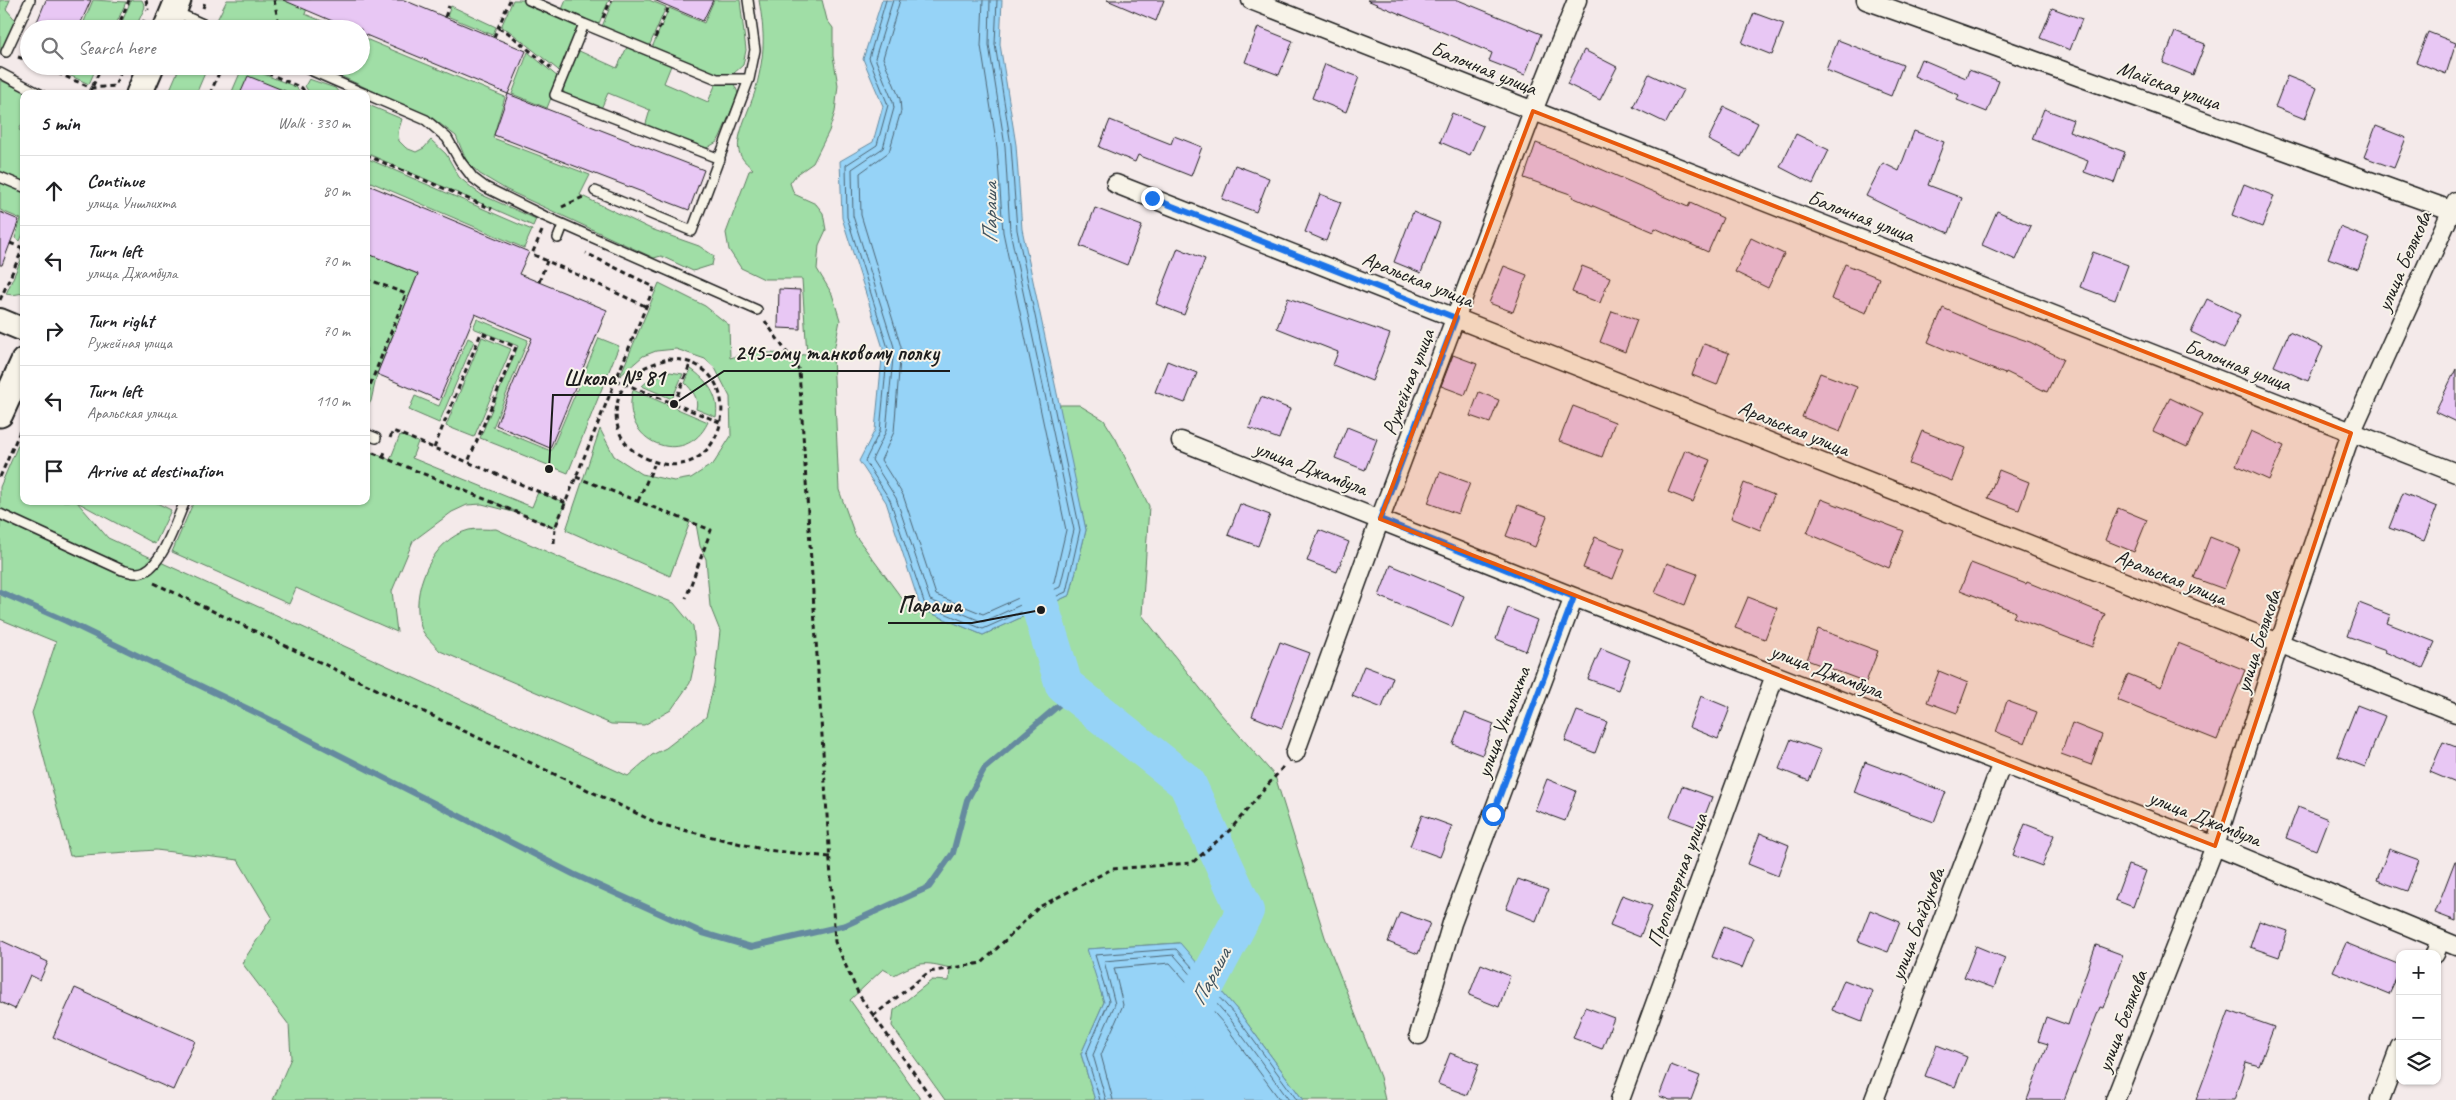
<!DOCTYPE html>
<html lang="en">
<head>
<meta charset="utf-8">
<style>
	body { margin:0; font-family:Caveat,sans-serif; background:#f6f6f6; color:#202124 }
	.controls { position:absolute; right:15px; bottom:15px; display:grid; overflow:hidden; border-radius:10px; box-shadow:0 1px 4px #0004 }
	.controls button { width:45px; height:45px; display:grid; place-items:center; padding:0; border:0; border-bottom:1px solid #e0e0e0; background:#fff; color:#202124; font:25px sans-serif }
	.stop { position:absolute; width:15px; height:15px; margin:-11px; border:4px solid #1a73e8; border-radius:50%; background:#fff }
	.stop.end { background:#1a73e8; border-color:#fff; box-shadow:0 1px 5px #0008 }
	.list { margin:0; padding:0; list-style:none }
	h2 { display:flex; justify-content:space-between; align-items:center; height:65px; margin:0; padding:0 20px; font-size:21px }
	h2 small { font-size:16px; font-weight:400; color:#757577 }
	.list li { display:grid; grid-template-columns:32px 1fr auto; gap:15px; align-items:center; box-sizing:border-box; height:70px; padding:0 20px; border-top:1px solid #e0e0e0 }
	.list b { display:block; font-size:19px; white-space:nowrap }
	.list p { margin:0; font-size:16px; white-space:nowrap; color:#757577 }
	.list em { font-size:16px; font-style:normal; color:#757577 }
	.icon { flex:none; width:28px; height:28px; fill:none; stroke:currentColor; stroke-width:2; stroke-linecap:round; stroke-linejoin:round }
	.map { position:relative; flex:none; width:2456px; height:1100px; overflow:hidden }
	.search { position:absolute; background:#fff; box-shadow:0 1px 4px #0004; left:20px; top:20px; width:350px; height:55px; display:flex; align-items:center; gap:12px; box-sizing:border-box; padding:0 18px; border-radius:28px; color:#757577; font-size:19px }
	.panel { position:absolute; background:#fff; box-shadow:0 1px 4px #0004; left:20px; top:90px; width:350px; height:415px; border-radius:10px }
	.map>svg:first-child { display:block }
</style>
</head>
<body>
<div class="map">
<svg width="2456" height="1100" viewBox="0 0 2456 1100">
	<rect width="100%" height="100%" fill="#f4eaea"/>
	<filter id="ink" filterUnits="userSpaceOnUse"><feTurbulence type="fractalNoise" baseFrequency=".02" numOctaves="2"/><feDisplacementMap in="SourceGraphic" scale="10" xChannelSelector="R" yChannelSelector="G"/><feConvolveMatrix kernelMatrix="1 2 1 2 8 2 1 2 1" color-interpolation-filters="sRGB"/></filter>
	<g filter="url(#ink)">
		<path fill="#a0dea6" stroke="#5e7d61" d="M0,0h10l-4,9 13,15 -14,31 -5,-2z
			M93,0l33,2 -12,27h-33z
			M131,0h11l3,7 -10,22h-16z
			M227,0h83l-5,14 36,15h-103l-21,-9z
			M513,0h12l51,24 2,3 -16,46 -54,-43 -7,-3z
			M566,0h43l-12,28 -36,-16z
			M613,0h36l17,7 -18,42 -47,-20z
			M714,0h26l6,50 -3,15 -10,9 -15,2 -67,-26 18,-42 35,15z
			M759,0h63l5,20 6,8v28l5,29 -3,27 -6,19 -16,32 -17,12 -6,8 4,11 22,10 7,9 3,17 -7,15 -2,24 15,25 8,26 -7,36 6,134 16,45 60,81 6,-7 62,26 87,-40 16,-65 -29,-125h22l25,15 12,19 33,67 -7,109 77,97 56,64 50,161 55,140 5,23h-82l-64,-88 -60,-69 -91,6 16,53 -23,52 14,46h-150l-53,-74 2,-16 38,-30 17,1 1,-13c-27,-7 -31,-6 -56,7l-11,-6 -33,31 71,100h-648l18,-42 -2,-33 -47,-62 30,-46 -34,-57 -82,-10 -86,6 -38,-143 24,-71 -56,-23v-132l24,-56v70h129l18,9 -16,34 -78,-42 31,36 520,238 24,-21 14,-7 40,-31 8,-33 6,-53 -10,-25 -4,-47 -6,-13 -4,-22 -6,-2 -20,54 -104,-46 34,-101 14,27 28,18 32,7 17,-3 23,-15 17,-27 -1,-39 -15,-29 -10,-9 -29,-10 -20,2 -13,5 -23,20 39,-93 46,23 24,19 1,33 21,-6 56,3 -5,-76h-38l-23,-11 -12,-18 -3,-17 23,-62 4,-2c-6,-5 -12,-10 -14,-18 -4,-15 13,-47 17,-63 9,-36 9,-52 3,-88z
			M451,6l45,21 -3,8 -46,-19z
			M361,37l144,60 -12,41 97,37 -10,20 71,34 48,17 15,10 -2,9 -19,6 -32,-15 -7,2 -147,-68 -27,-16 -13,-12 -11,-26 -21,-16 -116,-54h42z
			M628,45l44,18 -8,20 44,19 9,-21 17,3 4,9 -2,7 -16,37 -3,5 -12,7 -60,-22 5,-17 -42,-17 -8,18 -34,-14 -4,-9 15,-38 40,18z
			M528,52l31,26 -12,30 -35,-14z
			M64,66h33l-8,18 -27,-12z
			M180,66h28l-12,28h-28z
			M243,66l53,21 6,7h-71z
			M309,79l26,9 5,6h-30l-5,-8z
			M0,80l30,14h-6v26l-5,10 5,2v50l-24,-10z
			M366,104l36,15 -4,13 1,9 7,7 10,4 8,-4 7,-8 15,14 13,23 13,11 10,7 54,24 -3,7 -167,-73z
			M366,158l166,72 -8,18 -158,-68z
			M0,181l24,10v41l-4,9 -5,-3 6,-19 -21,-9z
			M24,253v40l-12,2 -6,-1z
			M366,253l52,21 -41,100 -6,27 -5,8z
			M477,319l51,21 -35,87 58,24 48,-113 20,8 -51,127 -88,-35 38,-92 -45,-18z
			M482,337l29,12 -37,88 -28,-11z
			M468,338l6,3 -35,82 -30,-13 6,-14 24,10z
			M691,369c16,11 29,28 25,48l-20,-8c3,-11 -4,-19 -11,-26z
			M670,372l13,2 -11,25 -30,-13 9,-8z
			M633,390l75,32c-22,48 -90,20 -75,-32z
			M400,435l18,7 -6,16 120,49 6,-15 28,11 -11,25 -61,-26 23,11 -35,-9 -15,1 -15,7 -39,29 -21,50 5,41 -101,-44 -7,16 -117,-52 22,-51h172v-51l24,10z
			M496,529l74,33 104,41 19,23 3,29 -6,28 -19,27 -27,15 -33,-1 -171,-73c-6,-7 -17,-16 -19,-24 -12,-35 11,-88 48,-97 8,-2 19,0 27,-1z"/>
		<path fill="#96d3f7" stroke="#658a9f" d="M882,0h120l-2,44 16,101 6,84 64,301 -16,65 -87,40 -62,-26 -35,-107 -27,-41 16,-31 8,-82 -41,-130 -2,-57 33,-19 10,-36 -20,-47z
			M1180,943l59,69 64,88h-208l-14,-46 23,-52 -17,-53z"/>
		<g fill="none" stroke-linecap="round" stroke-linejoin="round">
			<path stroke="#4d6574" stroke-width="1" d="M886,0l-17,58 19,47 -11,40 -31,20 1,52 41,131 -8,83 -15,30 25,39 35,105 58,24 83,-37 14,-62 -63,-300 -6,-85 -16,-101 2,-44
				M893,0l-18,58 18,44 1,6 -11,40 -31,21 1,47 41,131 -8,84 -14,29 24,38 34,102 53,22 77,-35 14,-57 -64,-299 -5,-85 -16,-101 1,-45
				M900,0l-17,58 17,41 1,12 -12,41 -29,21 1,42 40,132 -7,85 -13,28 22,35 33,100 47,19 71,-32 12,-52 -63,-298 -6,-85 -16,-101 2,-46
				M1100,1100l-14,-46 23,-53 -14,-46 81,-6 59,66 62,85
				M1106,1100l-13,-45 22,-51 -11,-43 70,-6 56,64 59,81
				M1113,1100l-12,-45 22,-50 -9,-37 56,-5 54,61 56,76"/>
			<path stroke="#658a9f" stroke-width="6" d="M0,592l66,29 195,94 312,159 130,59 48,14 95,-22 83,-38 24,-34 14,-53 17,-31 89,-76"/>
			<path stroke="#96d3f7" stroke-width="38" d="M1026,560l38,125 123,98 58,128 -57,108 37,81"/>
		</g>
		<path fill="#e8c7f4" stroke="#1c1c1c" d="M46,0h45l-13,29h-44z
			M283,0h121l122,51 -18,43 -147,-61v-4h-10z
			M654,0h59l-10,21z
			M1107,0h57l-8,21z
			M1367,0h91l83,34 -16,41 -36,-14 3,-8z
			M2052,8l30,11 -12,31 -30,-12z
			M1754,13l30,11 -12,31 -30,-12z
			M1258,27l35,14 -14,34 -34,-13z
			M2175,32l30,12 -12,31 -30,-12z
			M2428,32l28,11 -10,31 -30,-12z
			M1838,40l65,25 -12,31 -65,-26z
			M1584,50l33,17 -17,33 -33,-16z
			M1921,59l45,19 3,-8 30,11 -12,31 -30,-12 2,-5 -45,-19z
			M1325,64l34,13 -13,35 -34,-14z
			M1649,74l34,16 -17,33 -33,-16z
			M248,76l42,17v1h-50z
			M2287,76l30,12 -12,31 -30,-12z
			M508,94l196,76 -15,40 -195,-75z
			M1724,107l34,16 -17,34 -33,-17z
			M2044,109l29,11 -4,11 56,21 -11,31 -30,-11 4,-11 -56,-22z
			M1452,113l31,13 -13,29 -30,-13z
			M1110,120l61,24 3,-8 28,11 -11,29 -53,-21 -3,7 -36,-15z
			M2376,126l30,12 -12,30 -30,-11z
			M1914,131l30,11 -16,43 34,13 -13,35 -44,-18 -39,-19 17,-33 16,8z
			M1796,134l33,16 -16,34 -33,-17z
			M1536,143l35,13 117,51 2,-4 33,15 -15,34 -53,-24 -1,4 -82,-35 1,-2 -49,-17z
			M1235,165l34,13 -13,34 -34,-13z
			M366,184l163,68 -10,22 88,36 -57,138 -54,-23 36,-87 -57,-24 -36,86 -62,-26 41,-100 -52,-21z
			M2244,184l30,12 -12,31 -30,-12z
			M1320,194l21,8 -15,39 -21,-9z
			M1095,208l47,18 -15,39 -47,-19z
			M1997,211l34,15 -15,34 -34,-15z
			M0,212l19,8 -17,45h-2z
			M1413,212l27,11 -19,50 -27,-11z
			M2340,227l30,12 -12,30 -30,-11z
			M1751,238l33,16 -16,34 -33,-16z
			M1178,248l27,11 -21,56 -28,-11z
			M2093,252l35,13 -13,35 -35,-13z
			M1845,264l34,14 -13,35 -35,-14z
			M1504,266l23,9 -14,37 -24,-9z
			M1582,266l28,11 -10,26 -28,-11z
			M779,289l21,1v39l-22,-1z
			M1288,298l102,36 -18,47 -39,-16 5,-13 -61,-24z
			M2207,299l33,16 -16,33 -33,-16z
			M1943,308l41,18 46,16 33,17 -16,33 -41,-20 -1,2 -43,-17 -34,-15z
			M1612,311l25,9 -12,32 -25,-10z
			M2289,332l34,15 -15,34 -34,-15z
			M1704,344l25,9 -12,32 -25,-10z
			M1453,355l24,9 -12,31 -24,-9z
			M1167,361l30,12 -12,30 -30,-11z
			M2456,369v53l-21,-10z
			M1820,373l37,14 -17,45 -38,-15z
			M1479,392l20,8 -9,23 -20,-7z
			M1261,397l29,12 -11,30 -30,-11z
			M2170,398l33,16 -16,33 -34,-16z
			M1573,406l42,16 -13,35 -43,-16z
			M1347,427l30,12 -12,31 -30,-12z
			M1922,431l43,17 -13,33 -43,-17z
			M2251,431l33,15 -15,34 -33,-15z
			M1685,450l25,10 -17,42 -25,-10z
			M1999,470l30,12 -10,28 -31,-12z
			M1440,472l30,11 -12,31 -30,-11z
			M1744,483l30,12 -14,35 -29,-12z
			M2403,493l34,14 -13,34 -35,-13z
			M1821,499l83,32 -15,37 -82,-35z
			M1240,504l30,11 -12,31 -30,-11z
			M1518,505l29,11 -12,31 -29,-11z
			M2118,508l29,12 -13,32 -29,-12z
			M1319,530l30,12 -12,30 -30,-11z
			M1595,537l30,12 -12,30 -30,-11z
			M2210,537l30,12 -16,40 -30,-11z
			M1667,563l30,11 -12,31 -30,-12z
			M1971,563l55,21 1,-2 78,32 -13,33 -79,-30 3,-5 -56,-22z
			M1391,565l73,31 -12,31 -73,-31z
			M1748,597l29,11 -12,31 -30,-11z
			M2359,603l31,12 -3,8 48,19 -12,26 -38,-16 1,-2 -39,-14z
			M1508,608l29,12 -11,31 -30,-12z
			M1818,629l60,22 -12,31 -59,-22z
			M1280,642l30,11 -28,75 -30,-12z
			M2178,643l67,27 -28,70 -100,-40 11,-26 33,13z
			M1601,648l29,12 -12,30 -30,-11z
			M1364,666l29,11 -11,31 -30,-12z
			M1939,671l29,12 -11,30 -30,-11z
			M1701,696l29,12 -12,31 -29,-12z
			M2007,701l30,11 -12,31 -29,-11z
			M2357,705l28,11 -20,51 -28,-11z
			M1577,711l30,11 -12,31 -30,-12z
			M1465,713l29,11 -12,31 -29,-11z
			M2072,723l30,12 -11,30 -30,-11z
			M1791,739l30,11 -12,31 -30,-12z
			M2443,742l13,5v36l-26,-11z
			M1865,762l81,30 -12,30 -80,-30z
			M1547,779l29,12 -11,30 -30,-11z
			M1682,786l30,11 -12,31 -30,-11z
			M2298,807l30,12 -12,31 -30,-12z
			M1422,815l30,11 -12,31 -30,-11z
			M2025,824l29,11 -12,31 -29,-11z
			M1760,833l29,12 -11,31 -30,-12z
			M2389,849l30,11 -12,31 -30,-11z
			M2455,861h1v60l-21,-8z
			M2128,865l18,6 -13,36 -18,-7z
			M1518,879l30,11 -12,31 -30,-12z
			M1622,895l30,11 -12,31 -30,-12z
			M1870,910l30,12 -12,30 -30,-11z
			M1400,912l30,11 -12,31 -30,-12z
			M2259,921l29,10 -9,26 -29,-10z
			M1724,926l30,12 -12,30 -30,-11z
			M0,940l48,22 -8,18 -10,-5 -15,34 -15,-7z
			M2346,943l54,22v5l-11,24 -56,-23z
			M2096,945l27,10 -19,53 -4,-1 -36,93h-37l21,-56 -10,-3 8,-24 22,8z
			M1976,946l29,12 -11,30 -30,-11z
			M1481,964l29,12 -11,31 -30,-12z
			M1844,980l29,11 -11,31 -30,-12z
			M75,988l120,53 -22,49 -120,-53z
			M1585,1007l29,11 -12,31 -29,-11z
			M2229,1011l45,16 -15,39 -13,-4 -12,38h-38z
			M1937,1045l30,12 -12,30 -30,-11z
			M1450,1053l29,11 -12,31 -29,-11z
			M1671,1065l29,11 -9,24h-21l-11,-4z"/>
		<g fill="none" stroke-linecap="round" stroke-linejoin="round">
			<defs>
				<path id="service" d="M529,0l55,24
					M176,12l38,17
					M6,52l24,-52
					M301,66l64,28
					M0,73l40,21
					M366,94l60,26 21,18 13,23 13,17 12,9 59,29 213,94
					M720,159l-165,-64 29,-71 133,55h32
					M0,177l24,10
					M595,191l97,40 57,-152 6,-29 -7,-50
					M558,238l5,-13
					M366,434l10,4
					M0,514l122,56c8,2 15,5 23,1 18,-8 32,-52 40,-70"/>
				<path id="minor" d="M1251,0l1205,473
					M1866,0l590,212
					M1116,184l1340,529
					M1181,441l393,156 641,249 241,100
					M1295,753l85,-234 153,-408 44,-111
					M2435,954l5,-14
					M1419,1035l33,-112 122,-326
					M1620,1100l155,-425
					M1874,1100l128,-337
					M2115,1100l100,-254 64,-202 72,-211 105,-232
					M2380,1100l20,-53"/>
				<path id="tertiary" d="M0,320l24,10"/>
				<path id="secondary" d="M166,29l12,-29
					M139,94l12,-28
					M0,414l24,-53"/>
			</defs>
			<use href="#service" stroke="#1c1c1c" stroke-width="12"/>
			<use href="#minor" stroke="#1c1c1c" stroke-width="21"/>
			<use href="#tertiary" stroke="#1c1c1c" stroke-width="26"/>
			<use href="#secondary" stroke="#1c1c1c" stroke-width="29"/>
			<path stroke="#1c1c1c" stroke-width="3" stroke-dasharray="5 4" stroke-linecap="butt" d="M146,0l2,10
				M274,0l6,29
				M203,8l3,-8
				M445,17l4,-11
				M603,18l8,-18
				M498,28l9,4 44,36
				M117,29l12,-29
				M140,29l4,-9
				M494,37l16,-37
				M655,38l14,-32
				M18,57l11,4
				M41,66l51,22 23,-2 8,-20
				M251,66l51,22 4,6
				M89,94l13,-28
				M210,94l12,-28
				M366,155l126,54
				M562,207l21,-10
				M542,231l-10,23 113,52
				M10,243l13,5
				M366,279l4,1 -4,10
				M539,282l8,-21
				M0,300l24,-54
				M765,321l34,49 36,572 24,53 74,105
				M668,359c91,0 57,146 -30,95 -25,-15 -28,-48 -12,-71 9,-13 27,-20 42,-24z
				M615,380l107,43
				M367,393l39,-99 -36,-14
				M674,404l17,-42
				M390,438l3,-7 173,72
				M434,448l47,-115 35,14 -48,115
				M373,453l182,75
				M383,457l3,-8
				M0,477l24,-55
				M576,477l135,53 -25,68
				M638,501l16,-36
				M319,502v-1
				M554,543l1,-15 99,-241 -68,-34
				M154,583l505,241 107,26 64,7
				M873,1016l56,-44 53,-9 57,-56 73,-38 80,-6 38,-33 53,-63"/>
			<use href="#service" stroke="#f7f3e8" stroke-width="9"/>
			<use href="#minor" stroke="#f7f3e8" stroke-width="18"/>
			<use href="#tertiary" stroke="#f7f3e8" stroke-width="22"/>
			<use href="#secondary" stroke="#f7f3e8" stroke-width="25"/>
		</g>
	</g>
	<g fill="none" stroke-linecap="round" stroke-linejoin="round" filter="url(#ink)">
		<path stroke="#1a73e8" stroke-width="6" d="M1152,198l304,120 -76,201 194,78 -81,217"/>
	</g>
	<path fill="#e8590c" fill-opacity="0.2" stroke="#e8590c" stroke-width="4" stroke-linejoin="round" d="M1533,111l818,322 -136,413 -835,-327z"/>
	<g text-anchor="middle" stroke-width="4" stroke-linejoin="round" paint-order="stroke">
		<g font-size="21" fill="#1c1c1c" stroke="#f7f3e8">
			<text transform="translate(1484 68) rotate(22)" y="7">Балочная улица</text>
			<text transform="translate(2169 85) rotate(20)" y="7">Майская улица</text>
			<text transform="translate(1861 216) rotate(21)" y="7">Балочная улица</text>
			<text transform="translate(2404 261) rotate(-66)" y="7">улица Белякова</text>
			<text transform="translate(1418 279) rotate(22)" y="7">Аральская улица</text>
			<text transform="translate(2238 365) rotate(21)" y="7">Балочная улица</text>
			<text transform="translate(1408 382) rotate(-69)" y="7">Ружейная улица</text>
			<text transform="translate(1794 428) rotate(22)" y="7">Аральская улица</text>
			<text transform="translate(1311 468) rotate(21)" y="7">улица Джамбула</text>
			<text transform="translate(2171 577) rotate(22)" y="7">Аральская улица</text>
			<text transform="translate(2258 641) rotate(-72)" y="7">улица Белякова</text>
			<text transform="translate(1827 671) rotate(21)" y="7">улица Джамбула</text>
			<text transform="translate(1503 722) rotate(-69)" y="7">улица Уншлихта</text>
			<text transform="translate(2205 818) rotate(22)" y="7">улица Джамбула</text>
			<text transform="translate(1677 880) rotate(-70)" y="7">Пропеллерная улица</text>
			<text transform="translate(1917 924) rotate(-69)" y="7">улица Байдукова</text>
			<text transform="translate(2122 1021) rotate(-69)" y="7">улица Белякова</text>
		</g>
		<g font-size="22" font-style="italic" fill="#41535e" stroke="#f7f3e8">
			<text transform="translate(989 213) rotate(-90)" y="8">Параша</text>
			<text transform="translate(1210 976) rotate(-62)" y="8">Параша</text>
		</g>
	</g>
	<path fill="none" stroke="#1c1c1c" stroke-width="2" d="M674 404L724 371H950M549 469L553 395H674M1041 610L972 623H888"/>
	<g fill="#1c1c1c" stroke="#f7f3e8" stroke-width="2">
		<circle cx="674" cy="404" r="5"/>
		<circle cx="549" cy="469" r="5"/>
		<circle cx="1041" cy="610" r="5"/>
	</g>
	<g font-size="22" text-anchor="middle" font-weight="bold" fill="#1c1c1c" stroke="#f7f3e8" stroke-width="4" stroke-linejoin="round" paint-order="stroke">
		<text x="837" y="360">245-ому танковому полку</text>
		<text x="614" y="385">Школа № 81</text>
		<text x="930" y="612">Параша</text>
	</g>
</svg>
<div class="controls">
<button>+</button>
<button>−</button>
<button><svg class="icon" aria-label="layers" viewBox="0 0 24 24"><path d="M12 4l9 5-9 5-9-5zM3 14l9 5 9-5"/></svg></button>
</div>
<div class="stop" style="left:1493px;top:814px"></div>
<div class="stop end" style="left:1152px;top:198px"></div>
<div class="search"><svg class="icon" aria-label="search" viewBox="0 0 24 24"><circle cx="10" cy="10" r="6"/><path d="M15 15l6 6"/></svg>Search here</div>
<section class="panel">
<h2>5 min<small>Walk · 330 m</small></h2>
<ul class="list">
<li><svg class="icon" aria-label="ahead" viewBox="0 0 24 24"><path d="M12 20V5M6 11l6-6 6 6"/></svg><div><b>Continue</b><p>улица Уншлихта</p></div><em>80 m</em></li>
<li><svg class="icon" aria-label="left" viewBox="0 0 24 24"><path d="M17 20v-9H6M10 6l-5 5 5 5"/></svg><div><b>Turn left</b><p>улица Джамбула</p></div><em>70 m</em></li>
<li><svg class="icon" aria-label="right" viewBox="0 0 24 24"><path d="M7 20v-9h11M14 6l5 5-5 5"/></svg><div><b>Turn right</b><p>Ружейная улица</p></div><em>70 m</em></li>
<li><svg class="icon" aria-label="left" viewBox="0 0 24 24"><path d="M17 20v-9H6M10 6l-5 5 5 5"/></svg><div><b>Turn left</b><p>Аральская улица</p></div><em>110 m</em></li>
<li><svg class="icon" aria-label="arrive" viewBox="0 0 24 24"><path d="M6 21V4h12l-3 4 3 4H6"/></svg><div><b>Arrive at destination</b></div></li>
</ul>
</section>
</div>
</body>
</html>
